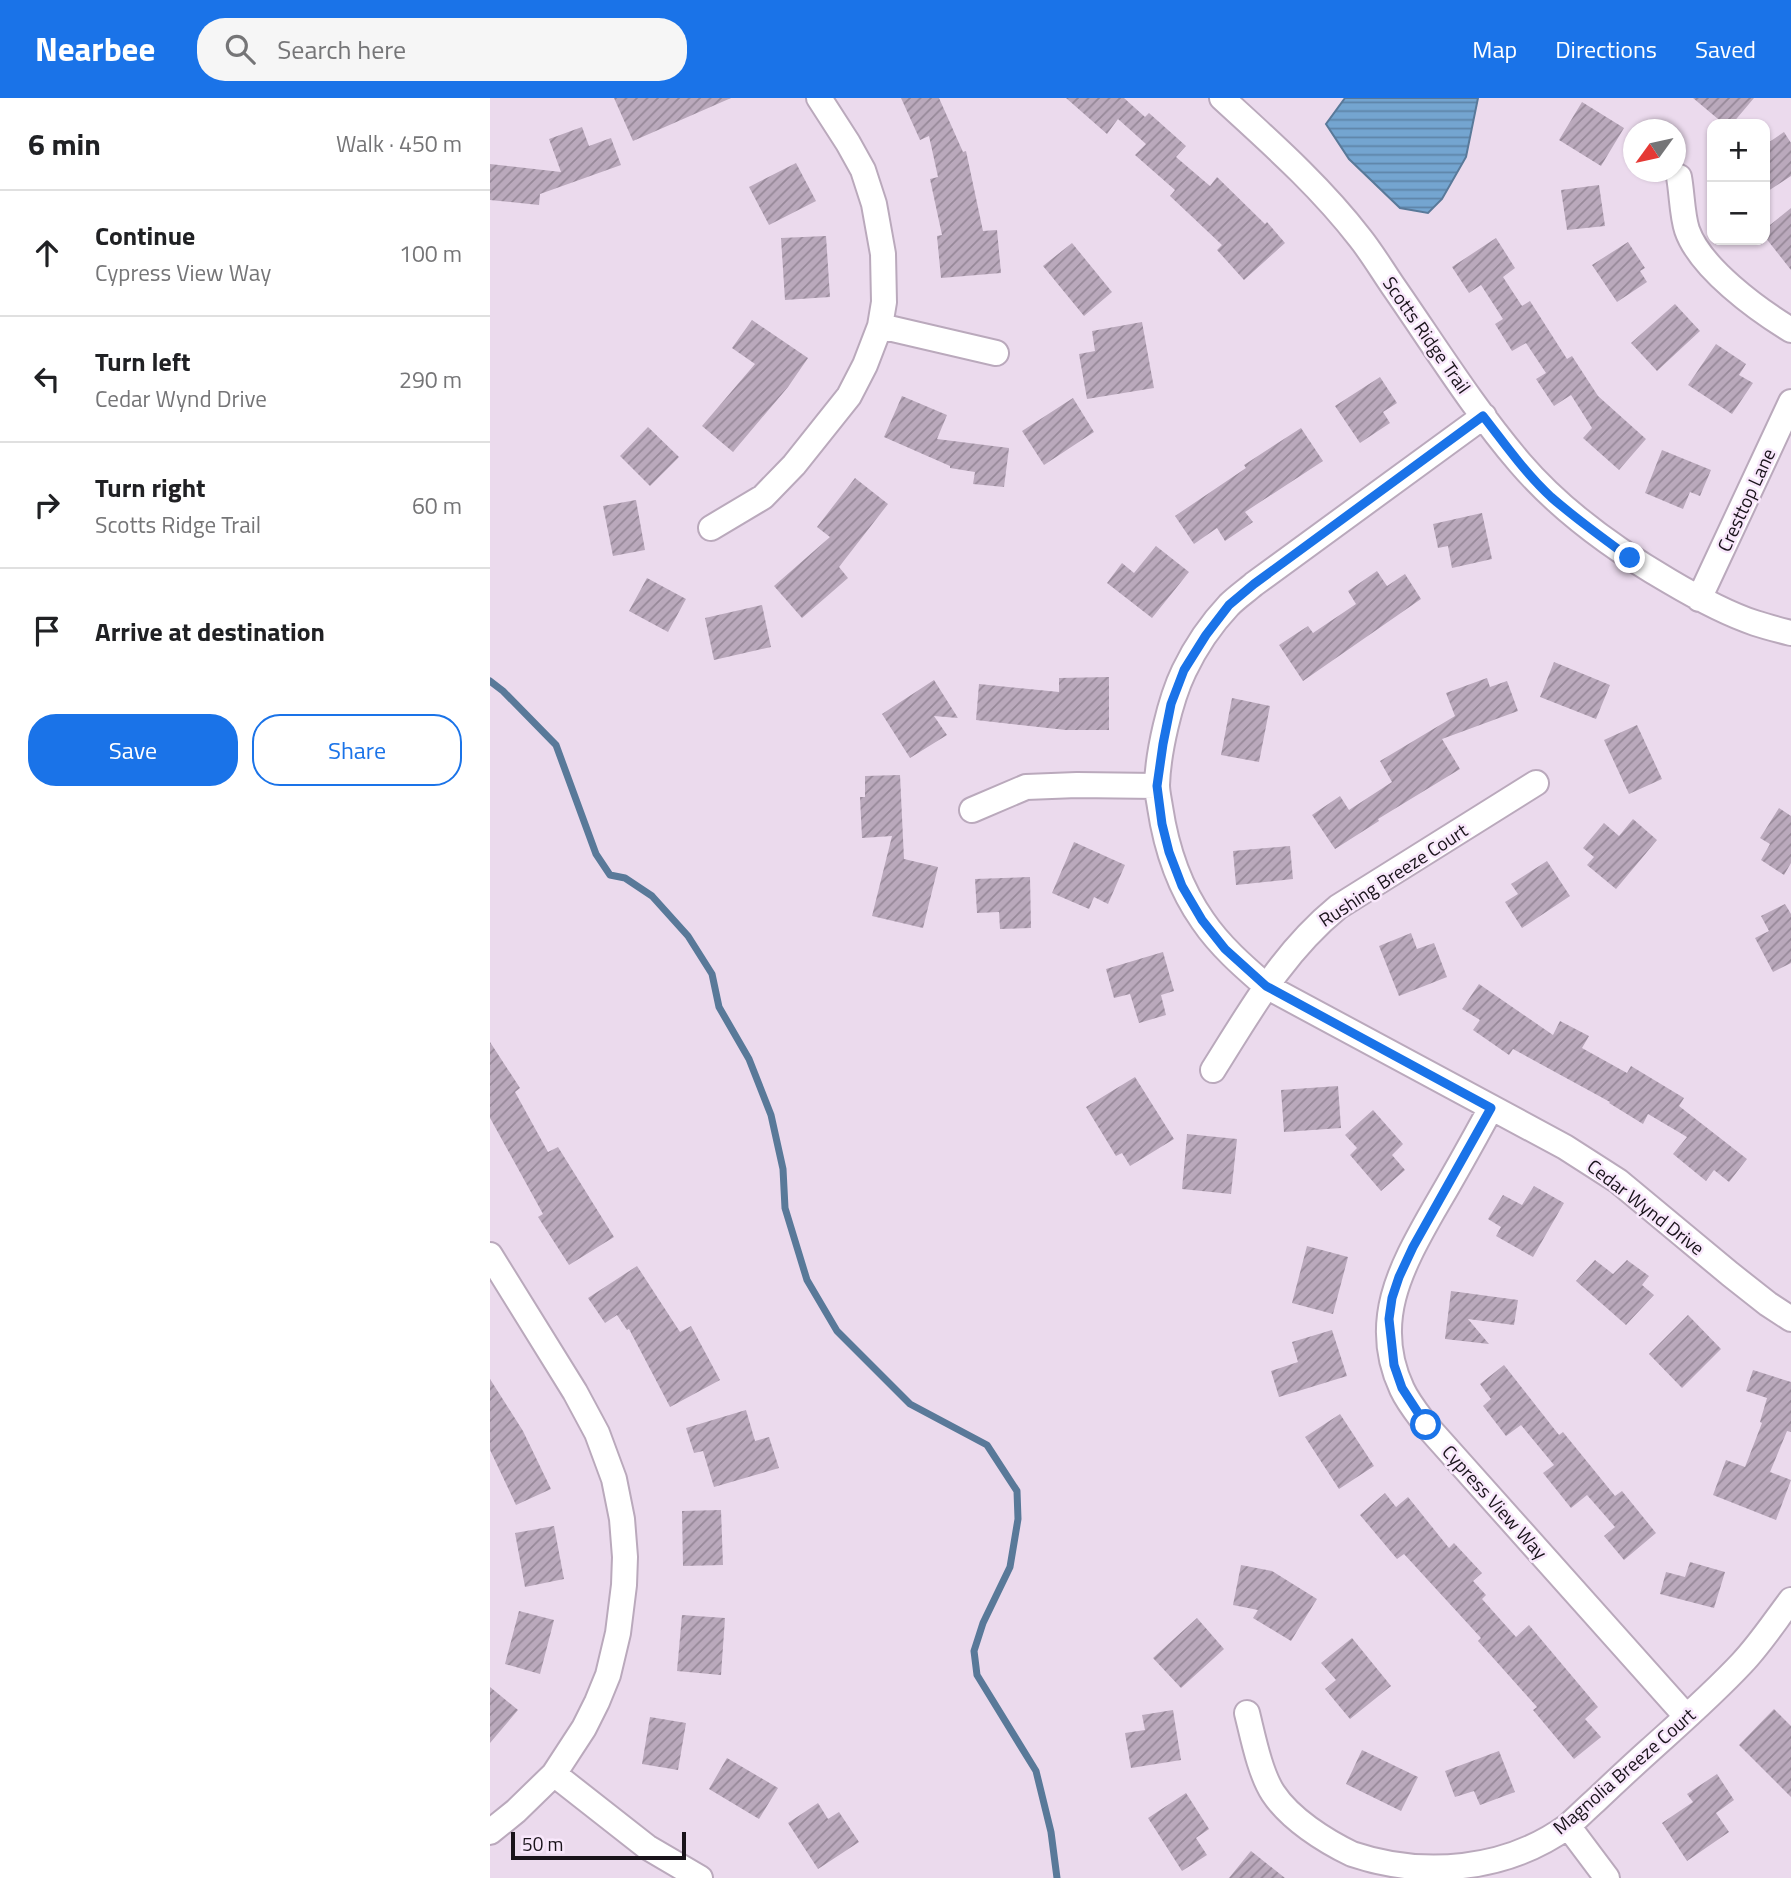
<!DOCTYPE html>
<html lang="en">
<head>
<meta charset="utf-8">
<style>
	body { margin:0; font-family:"Titillium Web",sans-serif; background:#f6f6f6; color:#202124 }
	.controls { position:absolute; right:21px; top:21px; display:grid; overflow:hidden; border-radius:14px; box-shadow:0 2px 5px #0004 }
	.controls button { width:63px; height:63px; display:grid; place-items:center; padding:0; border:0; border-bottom:2px solid #e0e0e0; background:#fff; color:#202124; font:35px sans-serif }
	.compass { position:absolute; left:1133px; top:21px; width:63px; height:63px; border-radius:50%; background:#fff; box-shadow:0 2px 5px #0004; rotate:237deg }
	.scale { position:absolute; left:21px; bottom:18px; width:175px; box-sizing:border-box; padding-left:7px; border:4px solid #19131a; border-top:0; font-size:19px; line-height:24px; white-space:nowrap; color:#19131a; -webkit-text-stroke:5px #f8e7fb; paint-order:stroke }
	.stop { position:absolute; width:21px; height:21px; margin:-16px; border:5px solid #1a73e8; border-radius:50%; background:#fff }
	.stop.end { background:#1a73e8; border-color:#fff; box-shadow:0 2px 7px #0008 }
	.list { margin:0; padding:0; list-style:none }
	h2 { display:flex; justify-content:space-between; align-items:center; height:91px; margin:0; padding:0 28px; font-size:30px }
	h2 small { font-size:23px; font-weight:400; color:#757577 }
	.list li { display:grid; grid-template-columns:46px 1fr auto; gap:21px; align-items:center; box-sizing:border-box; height:126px; padding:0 28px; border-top:2px solid #e0e0e0 }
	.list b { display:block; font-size:26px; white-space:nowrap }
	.list p { margin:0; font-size:23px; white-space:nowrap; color:#757577 }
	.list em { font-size:23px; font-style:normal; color:#757577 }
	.actions { display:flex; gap:14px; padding:21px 28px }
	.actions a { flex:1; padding:16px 0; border:2px solid #1a73e8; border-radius:28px; text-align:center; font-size:24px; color:#1a73e8 }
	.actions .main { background:#1a73e8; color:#fff }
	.icon { flex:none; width:38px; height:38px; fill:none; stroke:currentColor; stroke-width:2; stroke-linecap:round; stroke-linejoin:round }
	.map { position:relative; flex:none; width:1301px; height:1780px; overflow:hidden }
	header { display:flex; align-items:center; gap:42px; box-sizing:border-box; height:98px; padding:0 35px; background:#1a73e8; color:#fff }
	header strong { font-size:33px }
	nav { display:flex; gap:38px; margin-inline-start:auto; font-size:24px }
	.search { width:490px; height:63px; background:#f6f6f6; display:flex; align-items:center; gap:18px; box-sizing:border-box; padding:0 24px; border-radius:28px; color:#757577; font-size:26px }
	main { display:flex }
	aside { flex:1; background:#fff }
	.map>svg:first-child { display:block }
</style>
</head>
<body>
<header>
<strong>Nearbee</strong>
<div class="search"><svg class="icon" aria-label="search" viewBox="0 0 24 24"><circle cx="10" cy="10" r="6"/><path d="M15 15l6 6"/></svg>Search here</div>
<nav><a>Map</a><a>Directions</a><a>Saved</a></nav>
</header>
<main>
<aside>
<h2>6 min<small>Walk · 450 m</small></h2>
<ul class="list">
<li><svg class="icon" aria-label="ahead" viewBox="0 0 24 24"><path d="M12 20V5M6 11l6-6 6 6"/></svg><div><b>Continue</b><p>Cypress View Way</p></div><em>100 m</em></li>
<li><svg class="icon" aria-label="left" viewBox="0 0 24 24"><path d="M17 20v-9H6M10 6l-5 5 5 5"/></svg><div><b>Turn left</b><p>Cedar Wynd Drive</p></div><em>290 m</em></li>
<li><svg class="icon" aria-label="right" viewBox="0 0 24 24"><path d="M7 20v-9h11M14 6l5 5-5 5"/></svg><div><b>Turn right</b><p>Scotts Ridge Trail</p></div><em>60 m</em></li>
<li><svg class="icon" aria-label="arrive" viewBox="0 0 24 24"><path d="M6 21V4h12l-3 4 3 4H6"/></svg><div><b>Arrive at destination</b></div></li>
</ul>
<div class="actions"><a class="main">Save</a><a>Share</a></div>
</aside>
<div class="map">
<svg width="1301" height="1780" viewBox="0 0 1301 1780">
	<defs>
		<pattern id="water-rules" width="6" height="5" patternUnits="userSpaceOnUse" patternTransform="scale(1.75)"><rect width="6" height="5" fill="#74a5d0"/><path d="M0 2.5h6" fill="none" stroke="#5e85a8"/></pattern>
		<pattern id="building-hatch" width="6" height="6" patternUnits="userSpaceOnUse" patternTransform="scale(1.75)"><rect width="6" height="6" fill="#baa9bc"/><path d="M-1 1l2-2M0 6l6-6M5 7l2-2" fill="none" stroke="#968898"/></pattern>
	</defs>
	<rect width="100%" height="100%" fill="#ebdaed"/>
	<path fill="url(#water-rules)" stroke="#597999" stroke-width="2" d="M855,0h133l-12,59 -24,42 -14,14 -28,-5 -51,-49 -23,-35z"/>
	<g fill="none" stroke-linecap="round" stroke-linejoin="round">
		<path stroke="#597999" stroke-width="7" d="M0,583l13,10 53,54 40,109 14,21 15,3 27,18 36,40 24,38 7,33 30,52 22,56 12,54 2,39 22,72 30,51 73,73 77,41 30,46 1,28 -8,48 -27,56 -9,28 3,24 59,96 15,61 6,46"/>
	</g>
	<path fill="url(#building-hatch)" d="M124,0h117l-98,43z
		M411,0h38l24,54 3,-1 17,80 14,-1 4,43 -60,5 -4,-42 5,-1 -12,-56 8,-2 -9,-41 -9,4z
		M576,0h58l21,19 4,-4 37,33 -10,11 34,29 7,-9 48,47 2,-2 18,21 -41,37 -27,-30 5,-5 -52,-49 5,-6 -40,-35 11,-11 -28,-25 -11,15z
		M1203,0h61l-22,26h-8z
		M1092,4l42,26 -23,38 -42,-26z
		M92,29l7,19 22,-8 10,27 -81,29 -1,11 -49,-5v-36l71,8 -12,-33z
		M1294,34l7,11v33l-26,17v-48z
		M306,65l20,38 -47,24 -20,-38z
		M1109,87l6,41 -38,4 -6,-40z
		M1301,110v62l-26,-33v-8z
		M336,138l4,61 -45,3 -4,-62z
		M1006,140l19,30 -12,9 19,29 8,-5 37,58 5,-3 26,40 48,43 -27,31 -36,-32 9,-10 -21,-33 -17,11 -18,-27 10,-6 -20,-30 -14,8 -17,-27 8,-5 -22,-34 -12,8 -17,-26z
		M1138,144l17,26 -5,3 7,11 -30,20 -25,-37z
		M582,145l40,49 -28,24 -41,-50z
		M1185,206l25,27 -43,40 -26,-28z
		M262,222l56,38 -20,29 -55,65 -31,-26 53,-62 -23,-16z
		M652,224l12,66 -67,11 -8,-45 16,-3 -3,-20z
		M1226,246l30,20 -7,11 14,8 -21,31 -44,-29z
		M890,279l17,26 -14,9 7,11 -30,20 -25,-37z
		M412,298l45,19 -10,24 72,9 -5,39 -31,-3 2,-12 -25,-4v-2l-66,-29z
		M583,300l21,34 -50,33 -22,-34z
		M158,329l31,30 -29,29 -30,-30z
		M811,330l22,33 -78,51 8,10 -28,19 -8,-13 -23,16 -19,-28 71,-48 -2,-3z
		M1172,352l49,20 -11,26 -10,-4 -7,17 -38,-16z
		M365,380l33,26 -49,63 9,11 -46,40 -28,-32 56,-49 -13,-10z
		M146,402l9,50 -32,6 -10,-50z
		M992,415l10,46 -40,9 -4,-22 -10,2 -5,-24z
		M666,448l33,26 -37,46 -45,-35 15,-20 12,10z
		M887,473l10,15 18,-12 16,25 -118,82 -24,-36 29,-19 5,7 43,-29 -8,-13z
		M157,480l39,21 -18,33 -39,-21z
		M272,507l9,42 -57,13 -9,-42z
		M1064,564l56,23 -14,34 -56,-22z
		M619,579v53h-43l-90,-10 3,-36 80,8v-14z
		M997,580l3,9 17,-6 11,30 -76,28 18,30 -82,50 1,2 -44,28 -23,-34 28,-19 9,14 43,-28 -12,-21 75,-45 -9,-23z
		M444,582l24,38 -24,-2 13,19 -37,23 -28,-44z
		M742,600l38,8 -11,56 -38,-7z
		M1147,627l25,54 -33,15 -25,-54z
		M410,677l4,84 34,8 -15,61 -51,-12 20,-80 -30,2 -2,-41h5v-21z
		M1289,710l12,8v47l-7,12 -23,-15 9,-16 -10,-6z
		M1143,721l24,21 -41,49 -29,-24 7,-8 -11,-9 21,-25 15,13z
		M584,744l51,23 -17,39 -14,-7 -5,12 -37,-16z
		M800,748l3,33 -57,6 -3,-34z
		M1057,763l23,35 -48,32 -17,-26 13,-8 -7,-10z
		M540,779l1,51 -31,1 -1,-17 -22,1 -2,-34z
		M1295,806l6,10v49l-18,9 -18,-34 14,-7 -8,-15z
		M921,835l6,16 17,-6 13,34 -48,19 -20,-50z
		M673,854l11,39 -13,4 5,20 -27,8 -9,-29 -16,4 -8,-29z
		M989,886l74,51 7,-14 29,15 -7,12 45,25 4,-7 53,32 -5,8 68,53 -18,23 -15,-12 -8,11 -33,-27 14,-17 -39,-23 -5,10 -34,-21 1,-1 -97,-53 -4,6 -36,-25 7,-10 -18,-11z
		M0,944l30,46 -5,4 33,60 10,-5 56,90 -45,28 -31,-48 5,-3 -53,-96z
		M645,979l39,62 -44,27 -8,-13 -6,3 -30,-49z
		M848,988l3,42 -57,4 -3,-42z
		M883,1012l30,34 -11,11 13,15 -24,21 -31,-36 7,-7 -12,-13z
		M697,1036l50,5 -6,55 -49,-5z
		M1044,1088l30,17 -31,54 -37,-21 5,-9 -13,-8 15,-24 19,10z
		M817,1148l41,11 -15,57 -41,-11z
		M1105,1162l18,14 14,-14 22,16 -7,9 12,10 -28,30 -50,-44z
		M147,1168l43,66 11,-6 29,54 -50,27 -41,-78 -2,1 -10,-15 -12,8 -17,-25z
		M961,1193l67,9 -4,25 -46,-6 21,25 -44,-5z
		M1198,1217l33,34 -39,39 -33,-34z
		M842,1232l15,46 -68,21 -8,-26 27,-9 -6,-20z
		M1014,1267l55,70 4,-3 52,64 7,-5 34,42 -32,27 -20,-24 11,-9 -28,-32 -16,13 -28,-35 11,-8 -33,-40 -15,11 -23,-30 8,-7 -11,-15z
		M1263,1272l38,12v50l-4,-1 -17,41 21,8 -15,40 -63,-25 13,-35 19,7 17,-44 -2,-1 7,-24 -21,-7z
		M0,1281l33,52 28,58 -35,16 -26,-55z
		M256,1312l9,31 14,-4 10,31 -65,19 -11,-36 -9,2 -8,-25z
		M850,1316l34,52 -35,23 -34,-52z
		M895,1395l11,14 12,-10 41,51 5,-5 28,30 -9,8 13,14 -4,4 34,38 13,-12 69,82 -13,12 16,18 -27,22 -41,-49 4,-3 -59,-66 3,-3 -77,-84 -7,5 -37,-44z
		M231,1412l2,55 -40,1 -1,-55z
		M64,1428l10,53 -39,8 -10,-54z
		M1200,1464l35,10 -11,36 -54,-14 6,-22 19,5z
		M751,1467l31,6 45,28 -26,42 -38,-23 5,-8 -25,-5z
		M29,1513l35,9 -14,54 -35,-10z
		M192,1517l43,3 -4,57 -44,-4z
		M707,1520l27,31 -43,39 -28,-30z
		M862,1540l39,48 -41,33 -25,-30 11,-9 -15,-17z
		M0,1589l28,23 -28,33z
		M1284,1611l17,17v71l-52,-52z
		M683,1612l8,50 -50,8 -6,-35 20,-3 -3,-15z
		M160,1619l36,6 -8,47 -36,-6z
		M872,1652l56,27 -17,34 -55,-27z
		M1009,1653l16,41 -35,13 -6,-14 -19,6 -10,-26z
		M237,1660l51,30 -19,31 -50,-30z
		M1227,1676l17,26 -18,13 13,19 -42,29 -25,-38 31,-21 -6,-8z
		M696,1695l23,36 -13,9 11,17 -25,16 -34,-53z
		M328,1705l10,16 11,-7 20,30 -41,27 -30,-46z
		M761,1753l34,27h-56z"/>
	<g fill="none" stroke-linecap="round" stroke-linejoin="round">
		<defs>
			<path id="minor" d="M732,0c48,44 98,88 138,140 12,15 22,32 33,48 41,59 80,122 127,177 42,49 94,86 149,118 27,16 56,32 86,42 12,4 24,7 36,10
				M1189,79c3,16 3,38 8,53 13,38 71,80 104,100
				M390,228l116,27
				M994,318l-230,168c-8,7 -17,13 -25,21 -17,18 -34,43 -45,66 -14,29 -26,81 -27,114 0,7 2,15 3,22 6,40 19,80 43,114 17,25 40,45 63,65l299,161 53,34 112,93 38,30 23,15
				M221,430l52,-31 31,-32 55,-69 16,-31 15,-39 4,-24 -1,-48 -9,-50 -11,-34 -15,-27 -29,-45
				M1209,501l92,-197
				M482,712l54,-23 51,-2 80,1
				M723,972c38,-60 69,-117 125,-163l198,-124
				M1001,1010c-19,35 -38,69 -58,103 -33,58 -62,112 -31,178 6,13 15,24 24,36l260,291
				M0,1157l85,137 22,41 17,46 8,40 3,38 -1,28 -6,48 -10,42 -11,27 -13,26 -30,46 -38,37 -26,21
				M757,1615c6,24 13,60 26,80 17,26 52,48 79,61 71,24 154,17 216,-28 9,-8 18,-17 27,-25 18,-17 36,-34 55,-51 31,-28 63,-56 92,-87 18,-19 33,-42 49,-63
				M64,1676l93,73 53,31
				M1078,1728l39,52"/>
		</defs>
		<use href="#minor" stroke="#baa9bc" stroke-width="28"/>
		<use href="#minor" stroke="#fff" stroke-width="24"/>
	</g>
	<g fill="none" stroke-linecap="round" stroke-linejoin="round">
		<path stroke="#1a73e8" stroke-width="9" d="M936,1327l-24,-37 -8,-23 -5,-46 3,-21 7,-21 14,-30 78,-139 -225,-122 -41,-37 -23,-29 -20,-34 -13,-34 -7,-28 -5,-38 6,-42 8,-40 13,-34 22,-35 23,-30 25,-21 229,-168c22,28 42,57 68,81 25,22 52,41 79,61"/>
	</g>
	<g text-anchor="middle" stroke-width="5" stroke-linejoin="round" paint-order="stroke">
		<g font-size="19" fill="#19131a" stroke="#f8e7fb">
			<text transform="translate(937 237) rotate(55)" y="7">Scotts Ridge Trail</text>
			<text transform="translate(1256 402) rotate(-65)" y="7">Cresttop Lane</text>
			<text transform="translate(903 777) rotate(-33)" y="7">Rushing Breeze Court</text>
			<text transform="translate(1156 1109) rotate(38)" y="7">Cedar Wynd Drive</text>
			<text transform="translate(1005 1404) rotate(48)" y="7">Cypress View Way</text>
			<text transform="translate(1134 1673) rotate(-41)" y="7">Magnolia Breeze Court</text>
		</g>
	</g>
</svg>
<div class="controls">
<button>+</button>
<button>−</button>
</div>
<svg class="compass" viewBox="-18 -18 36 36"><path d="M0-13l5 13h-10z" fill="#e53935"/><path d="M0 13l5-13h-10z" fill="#757577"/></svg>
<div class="scale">50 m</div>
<div class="stop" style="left:936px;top:1327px"></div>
<div class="stop end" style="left:1140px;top:460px"></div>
</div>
</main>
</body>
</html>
